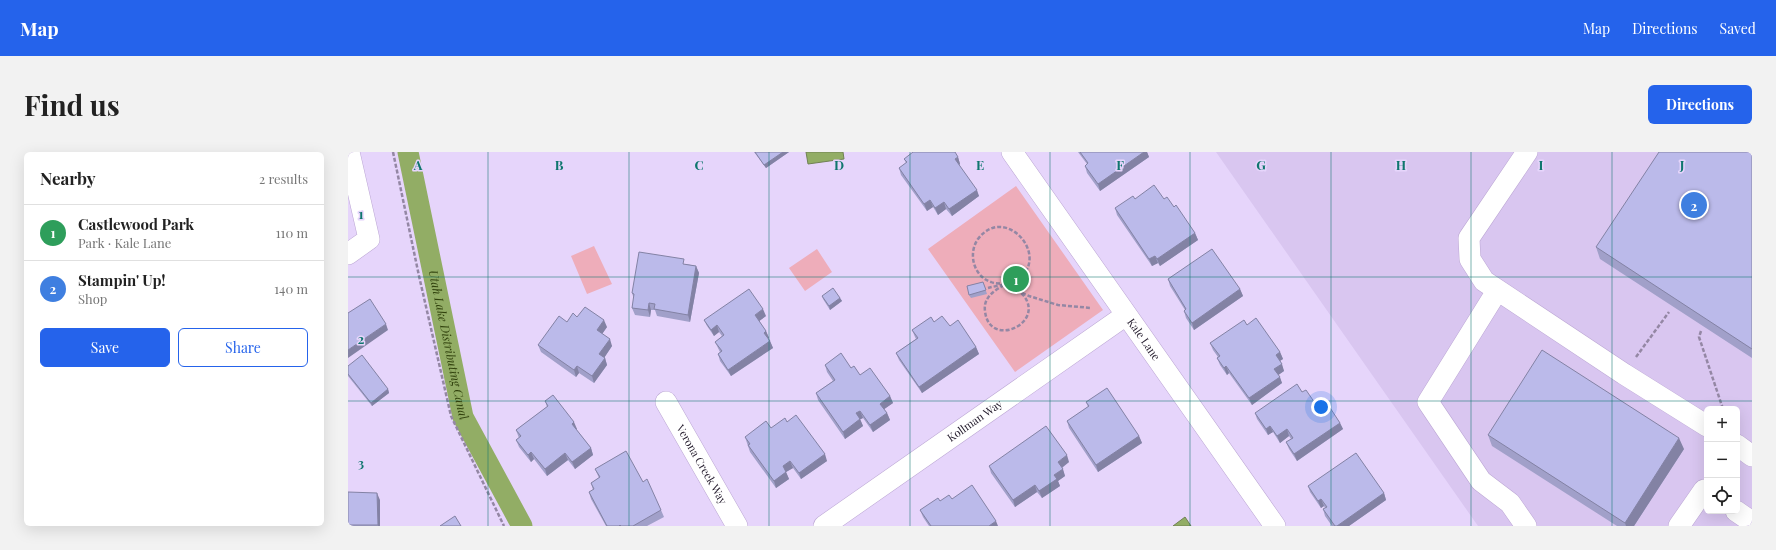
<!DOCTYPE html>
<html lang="en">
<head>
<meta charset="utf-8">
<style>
	body { margin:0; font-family:"Playfair Display",serif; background:#f2f2f2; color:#222 }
	.controls { position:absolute; right:12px; bottom:12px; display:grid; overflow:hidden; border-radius:6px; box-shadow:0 4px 16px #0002 }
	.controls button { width:36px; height:36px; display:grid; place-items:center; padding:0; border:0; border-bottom:1px solid #e0e0e0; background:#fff; color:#222; font:20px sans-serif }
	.you { position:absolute; left:973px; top:255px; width:14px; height:14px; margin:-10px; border:3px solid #fff; border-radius:50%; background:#1a73e8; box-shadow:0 0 0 6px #1a73e833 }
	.badge { display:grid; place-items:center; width:26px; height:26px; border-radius:50%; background:#2563eb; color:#fff; font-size:13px; font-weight:700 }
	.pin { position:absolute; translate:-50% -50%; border:2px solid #fff; box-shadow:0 1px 4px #0006 }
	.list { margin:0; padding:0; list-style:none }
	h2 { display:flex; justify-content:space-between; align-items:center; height:52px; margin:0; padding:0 16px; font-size:17px }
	h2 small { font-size:13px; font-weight:400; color:#767676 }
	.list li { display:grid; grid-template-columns:26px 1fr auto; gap:12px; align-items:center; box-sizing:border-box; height:56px; padding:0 16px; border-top:1px solid #e0e0e0 }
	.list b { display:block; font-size:15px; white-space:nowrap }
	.list p { margin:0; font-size:13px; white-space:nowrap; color:#767676 }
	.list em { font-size:13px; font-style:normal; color:#767676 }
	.actions { display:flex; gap:8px; padding:12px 16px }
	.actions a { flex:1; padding:9px 0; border:1px solid #2563eb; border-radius:6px; text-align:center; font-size:14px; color:#2563eb }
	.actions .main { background:#2563eb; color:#fff }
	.icon { flex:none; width:22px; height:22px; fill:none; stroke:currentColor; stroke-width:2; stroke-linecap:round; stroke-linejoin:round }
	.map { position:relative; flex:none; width:1404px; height:374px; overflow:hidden; border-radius:6px }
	header { display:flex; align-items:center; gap:24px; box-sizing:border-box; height:56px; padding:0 20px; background:#2563eb; color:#fff }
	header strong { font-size:19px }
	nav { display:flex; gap:22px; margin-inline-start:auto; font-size:14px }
	.intro { display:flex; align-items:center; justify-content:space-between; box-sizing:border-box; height:96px; padding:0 24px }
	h1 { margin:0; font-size:28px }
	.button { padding:10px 18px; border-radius:6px; background:#2563eb; color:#fff; font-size:14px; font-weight:700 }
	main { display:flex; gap:24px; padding:0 24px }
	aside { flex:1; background:#fff; border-radius:6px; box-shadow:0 4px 16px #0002 }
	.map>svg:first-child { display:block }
</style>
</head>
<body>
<header>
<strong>Map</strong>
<nav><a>Map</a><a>Directions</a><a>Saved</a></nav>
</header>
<div class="intro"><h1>Find us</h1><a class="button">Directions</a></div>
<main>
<aside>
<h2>Nearby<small>2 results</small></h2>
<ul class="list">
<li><span class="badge" style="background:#2e9e5b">1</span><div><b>Castlewood Park</b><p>Park · Kale Lane</p></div><em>110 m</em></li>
<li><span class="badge" style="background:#3f7fe0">2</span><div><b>Stampin' Up!</b><p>Shop</p></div><em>140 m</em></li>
</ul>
<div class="actions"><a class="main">Save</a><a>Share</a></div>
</aside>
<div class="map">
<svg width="1404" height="374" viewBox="0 0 1404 374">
	<rect width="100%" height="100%" fill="#e6d5fb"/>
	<path fill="#d9c6f0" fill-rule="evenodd" d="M868,0h536v374h-274zM1359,257h30v102h-30z"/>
	<path fill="#eeadba" d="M668,34l87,124 -88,62 -87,-123z
		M246,94l18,38 -25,10 -16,-38z
		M469,97l15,23 -27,19 -16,-23z"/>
	<path fill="#92ad65" stroke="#708154" d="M458,0h37l1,7 -36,5z
		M837,365l6,9h-18z"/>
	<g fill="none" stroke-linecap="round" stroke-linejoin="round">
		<path stroke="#92ad65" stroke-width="21" id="s1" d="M60,0l55,265 59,109"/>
		<defs>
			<g id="minor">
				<path id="s2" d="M664,0l263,374"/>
				<path d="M1179,0l-58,86 1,21 14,22 140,93 83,52"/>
				<path d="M0,102l21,-15 -20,-87"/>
				<path d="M1149,139l-69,111 53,79 29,22 16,23"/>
				<path id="s3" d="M318,250l71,124"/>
				<path d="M1389,293l15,11"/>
				<path d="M1388,359l16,11"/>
				<path id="s4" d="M476,374l302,-211"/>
				<path d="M1331,374l25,-36"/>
			</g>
		</defs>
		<use href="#minor" stroke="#bca7d4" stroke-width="22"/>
		<path stroke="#9487a4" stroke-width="2.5" stroke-dasharray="4 2" stroke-linecap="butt" d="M45,0l26,124 32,140 53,110
			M658,132c6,3 13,6 18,12 21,28 -35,53 -39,15 -2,-14 10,-21 21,-27z
			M640,136c7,-2 16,-3 24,-6 44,-19 -5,-81 -34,-43 -10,14 -5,37 13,43 4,2 10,1 15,2
			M674,141l7,3 29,9 33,3
			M1353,179l-2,6 24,72
			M1288,205l33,-45"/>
		<use href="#minor" stroke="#fff" stroke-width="21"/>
	</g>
	<path fill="#a1a0c9" d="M406,0h35l-23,16z
		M730,0h69l2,5 -49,34 -13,-18 -2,-7 2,-2z
		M1404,0v206l-152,-99 -4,-12z
		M610,5l2,7 -1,1 20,31 -27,20 -6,-7 -8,6 -5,-8 -6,4 -26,-36 -2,-7 7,-5 -2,-4z
		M816,47l10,8 21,26 3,7 -38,26 -2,-3 -6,3 -35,-51 -2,-7z
		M338,112l10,2 3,7 -9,49 -33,-6 -2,-6h-4l-1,7 -15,-2 -3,-7 2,-9 -2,-6z
		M820,127l72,10 3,7 -49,34 -8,-12 -2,-7 1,-1 -15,-24z
		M635,130l4,12 -16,4 -2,-3z
		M474,144l18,2 2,3 -12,9 -7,-11z
		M418,164l-7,5 7,10 3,7h-1l2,3 3,7 -42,28 -11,-15 -2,-7 2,-2 -5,-10 7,-6 -3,-4 -5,4 -7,-10 -3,-6z
		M229,165l30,10 -5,7 10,12 -8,12h1l2,7 -13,18 -15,-10 -3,4 -35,-25 -3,-7z
		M586,170l16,4 26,21 3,7 -57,39 -23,-33 -3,-7 20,-14 -1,-2 -3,-7z
		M899,173l33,27 3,7 -3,2 4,10 -6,4 4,8 -30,22 -23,-32 -2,2 -7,-10 -3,-7 1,-1 -5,-7 -3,-7z
		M477,213l26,3 9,7 30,21 3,7 -9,6 3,4 3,7 -17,12 -10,-14 -3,1 3,7 -18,13 -27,-39 -2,-7 17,-12 -6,-9z
		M0,214l40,23 1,4 -17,13 -24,-30z
		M954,240l15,14 23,17 3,6 -46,32 -8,-12 -3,-7 5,-3 -2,-3 -9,7 -7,-11 -5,3 -11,-16 -2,-6z
		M197,249l32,28h-1l15,19 2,7 -18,14 -7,-9 -21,16 -13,-17 -3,3 -12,-15 -3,-7 3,-2 -3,-8 31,-23z
		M738,250l53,34 3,7 -44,29 -29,-44 -2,-7 21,-14z
		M439,270l40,39 -26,18 -8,-11 -7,4 3,7 -13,9 -26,-36 -5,-15 26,-9z
		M1140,283l196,14 -50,77h-17l-125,-80z
		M721,310l-7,6 3,8 -7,5 2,5 -18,12 -5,-6 -22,15 -24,-34 -2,-7z
		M247,317l48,13 18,28 3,7 -17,9h-41l-15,-27 -2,-7 4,-2 -2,-7 8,-5z
		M960,334l76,7 2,7 -37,26h-17l-7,-10 -2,-7 2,-1 -1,-2 -3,2 -11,-16z
		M0,340l32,8v26h-32z
		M604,347l46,27h-69l-6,-9 -3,-7 20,-9z"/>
	<path fill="#8382a4" d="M435,0h6l-23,16 -2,-3z
		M796,0h3l2,5 -49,34 -2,-7z
		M610,5l2,7 -2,2 -3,-7z
		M629,38l2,6 -27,20 -3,-7z
		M582,48l3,7 -6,4 -3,-7z
		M596,50l2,7 -8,6 -3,-7z
		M847,81l3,7 -38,26 -3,-7z
		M807,104l3,7 -6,3 -3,-7z
		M348,114l3,7 -9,49 -2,-7z
		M892,137l3,7 -49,34 -2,-7z
		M492,146l2,3 -12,9 -1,-4z
		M301,151l2,7 -1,7 -2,-7z
		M415,157l3,7 -8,6 -3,-7z
		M256,168l3,7 -7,10 -3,-7z
		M38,172l2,6 -40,28v-8z
		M369,173l2,7 -5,4 -3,-6z
		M418,179l3,7 -2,1 -3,-6z
		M262,187l2,7 -10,15 -3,-7z
		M422,189l3,7 -42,28 -3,-6z
		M628,195l3,7 -57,39 -3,-6z
		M932,200l3,7 -5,3 -2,-7z
		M257,206l2,7 -13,18 -2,-7z
		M934,212l2,7 -7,5 -3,-7z
		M229,214l2,7 -3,4 -2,-7z
		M878,214l3,7 -2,2 -3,-7z
		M932,225l2,6 -30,22 -3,-7z
		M40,237l1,4 -17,13 -1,-3z
		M542,244l3,7 -10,7 -3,-6z
		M512,259l3,7 -4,2 -3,-7z
		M539,261l3,7 -17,12 -3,-7z
		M512,267l3,7 -18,13 -2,-7z
		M226,270l3,7 -3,2 -2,-7z
		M992,271l3,6 -46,32 -3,-7z
		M922,274l3,6 -5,3 -2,-6z
		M939,277l2,7 -9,7 -3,-7z
		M791,284l3,7 -44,29 -2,-7z
		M1331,286l5,11 -50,77h-8l-1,-3z
		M243,296l2,7 -18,14 -3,-7z
		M183,300l3,7 -3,3 -3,-7z
		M217,301l3,7 -21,16 -2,-7z
		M477,302l2,7 -26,18 -2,-6z
		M719,303l2,7 -9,7 -2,-7z
		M442,309l3,7 -7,4 3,7 -13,9 -2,-7 9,-15z
		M715,317l2,7 -7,5 2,5 -18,12 -3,-7 15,-16z
		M687,333l2,7 -22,15 -2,-7z
		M29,341l3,7v26h-2v-1z
		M1036,341l2,7 -37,26h-12z
		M973,347l3,7 -3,2 -3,-7z
		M648,369l2,5h-9z"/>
	<path fill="#bbbaea" stroke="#8382a4" d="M407,0h28l-19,13z
		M565,0h42l3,5 -3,2 22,31 -28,19 -5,-7 -9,6 -5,-8 -6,4 -25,-36 8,-6 -3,-3z
		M732,0h64l-46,32 -13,-18 3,-3z
		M1311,0h93v197l-156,-102z
		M806,33l10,14 3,-2 7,10 2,-2 19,28 -38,26 -2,-3 -6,3 -34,-51 18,-12 2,3z
		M864,97l28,40 -48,34 -8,-12 2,-2 -18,-30z
		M291,100l45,7 -1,5 13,2 -8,49 -34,-6 1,-5 -6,-1 -1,7 -16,-2 2,-14 -2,-1z
		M635,130l3,8 -17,5 -2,-9z
		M485,136l7,10 -11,8 -7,-10z
		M401,137l14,20 -8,6 11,16 -2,2 6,8 -42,29 -10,-16 4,-3 -7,-9 9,-7 -7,-10 -6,5 -7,-10z
		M22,147l16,25 -38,26v-37z
		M237,155l19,13 -7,10 13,9 -11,15 6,4 -13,18 -15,-10 -3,4 -36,-25 21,-29 8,6 6,-9 4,4z
		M594,164l8,10 8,-6 18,27 -57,40 -23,-34 22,-15 -6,-8 19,-13 3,5z
		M908,166l24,34 -4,3 6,9 -8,5 6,8 -31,21 -23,-32 -2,2 -7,-10 3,-2 -10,-13 34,-23 3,5z
		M1194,198l137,88 -54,85 -137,-88z
		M493,201l10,15 3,-2 6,9 10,-7 20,28 -10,8 7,9 -17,12 -10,-14 -4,2 4,6 -17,13 -27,-39 19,-13 -10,-15z
		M14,203l26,34 -17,14 -23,-29v-8z
		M949,232l5,8 4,-2 11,16 8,-6 15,23 -46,31 -8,-12 7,-4 -6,-9 -10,7 -7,-10 -4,3 -11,-16z
		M759,236l32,48 -43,29 -29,-44 22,-15 -3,-4z
		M205,243l21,27 -2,2 19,24 -19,14 -7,-9 -20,16 -14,-17 -3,3 -12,-15 5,-4 -5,-6 32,-24 -3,-5z
		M448,263l29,39 -26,19 -9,-12 -7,5 3,6 -12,9 -26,-36 2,-1 -5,-7 21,-16 5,7 14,-10 2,4z
		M698,274l21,29 -9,7 5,7 -9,6 3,4 -18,12 -4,-6 -22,15 -24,-34z
		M278,299l17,31 4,-3 14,31 -28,16h-12l-1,-1 -1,1h-12l-18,-34 5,-3 -3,-6 9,-6 -5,-8z
		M1008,301l28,40 -47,33h-2l-12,-17 4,-2 -6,-8 -3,2 -10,-15z
		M624,333l24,36 -7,5h-58l-11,-16 18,-12 2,3 9,-6 3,4z
		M0,340l29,1 1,32h-30z
		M107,364l6,10h-21z"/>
	<path fill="none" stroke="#0f766e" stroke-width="1" stroke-opacity="0.55" d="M140,0v374M281,0v374M421,0v374M562,0v374M702,0v374M842,0v374M983,0v374M1123,0v374M1264,0v374M0,125h1404M0,249h1404"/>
	<g text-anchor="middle" stroke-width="3" stroke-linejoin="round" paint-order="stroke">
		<g font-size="11" fill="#221a2b" stroke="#e6d5fb">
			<text dy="4" stroke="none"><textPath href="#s2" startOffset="229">Kale Lane</textPath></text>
			<text dy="4" stroke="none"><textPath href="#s4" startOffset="184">Kollman Way</textPath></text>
			<text dy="4" stroke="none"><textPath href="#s3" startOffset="72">Verona Creek Way</textPath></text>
		</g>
		<g font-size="12" font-style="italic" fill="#32430e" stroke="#e6d5fb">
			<text dy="4" stroke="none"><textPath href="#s1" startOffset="197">Utah Lake Distributing Canal</textPath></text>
		</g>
	</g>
	<g font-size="13" text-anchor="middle" font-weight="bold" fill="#0f766e" stroke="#e6d5fb" stroke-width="3" stroke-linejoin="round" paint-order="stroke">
		<text x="70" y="18">A</text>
		<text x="211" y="18">B</text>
		<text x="351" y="18">C</text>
		<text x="491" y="18">D</text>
		<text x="632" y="18">E</text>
		<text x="772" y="18">F</text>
		<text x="913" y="18">G</text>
		<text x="1053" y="18">H</text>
		<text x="1193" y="18">I</text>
		<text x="1334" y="18">J</text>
		<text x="13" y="67">1</text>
		<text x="13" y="192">2</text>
		<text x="13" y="316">3</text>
	</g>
</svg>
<div class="controls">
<button>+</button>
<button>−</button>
<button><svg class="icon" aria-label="locate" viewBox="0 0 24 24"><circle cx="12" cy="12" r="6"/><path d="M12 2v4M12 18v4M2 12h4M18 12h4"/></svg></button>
</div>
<div class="you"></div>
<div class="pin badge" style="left:668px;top:127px;background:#2e9e5b">1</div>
<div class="pin badge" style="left:1346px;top:53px;background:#3f7fe0">2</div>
</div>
</main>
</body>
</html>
